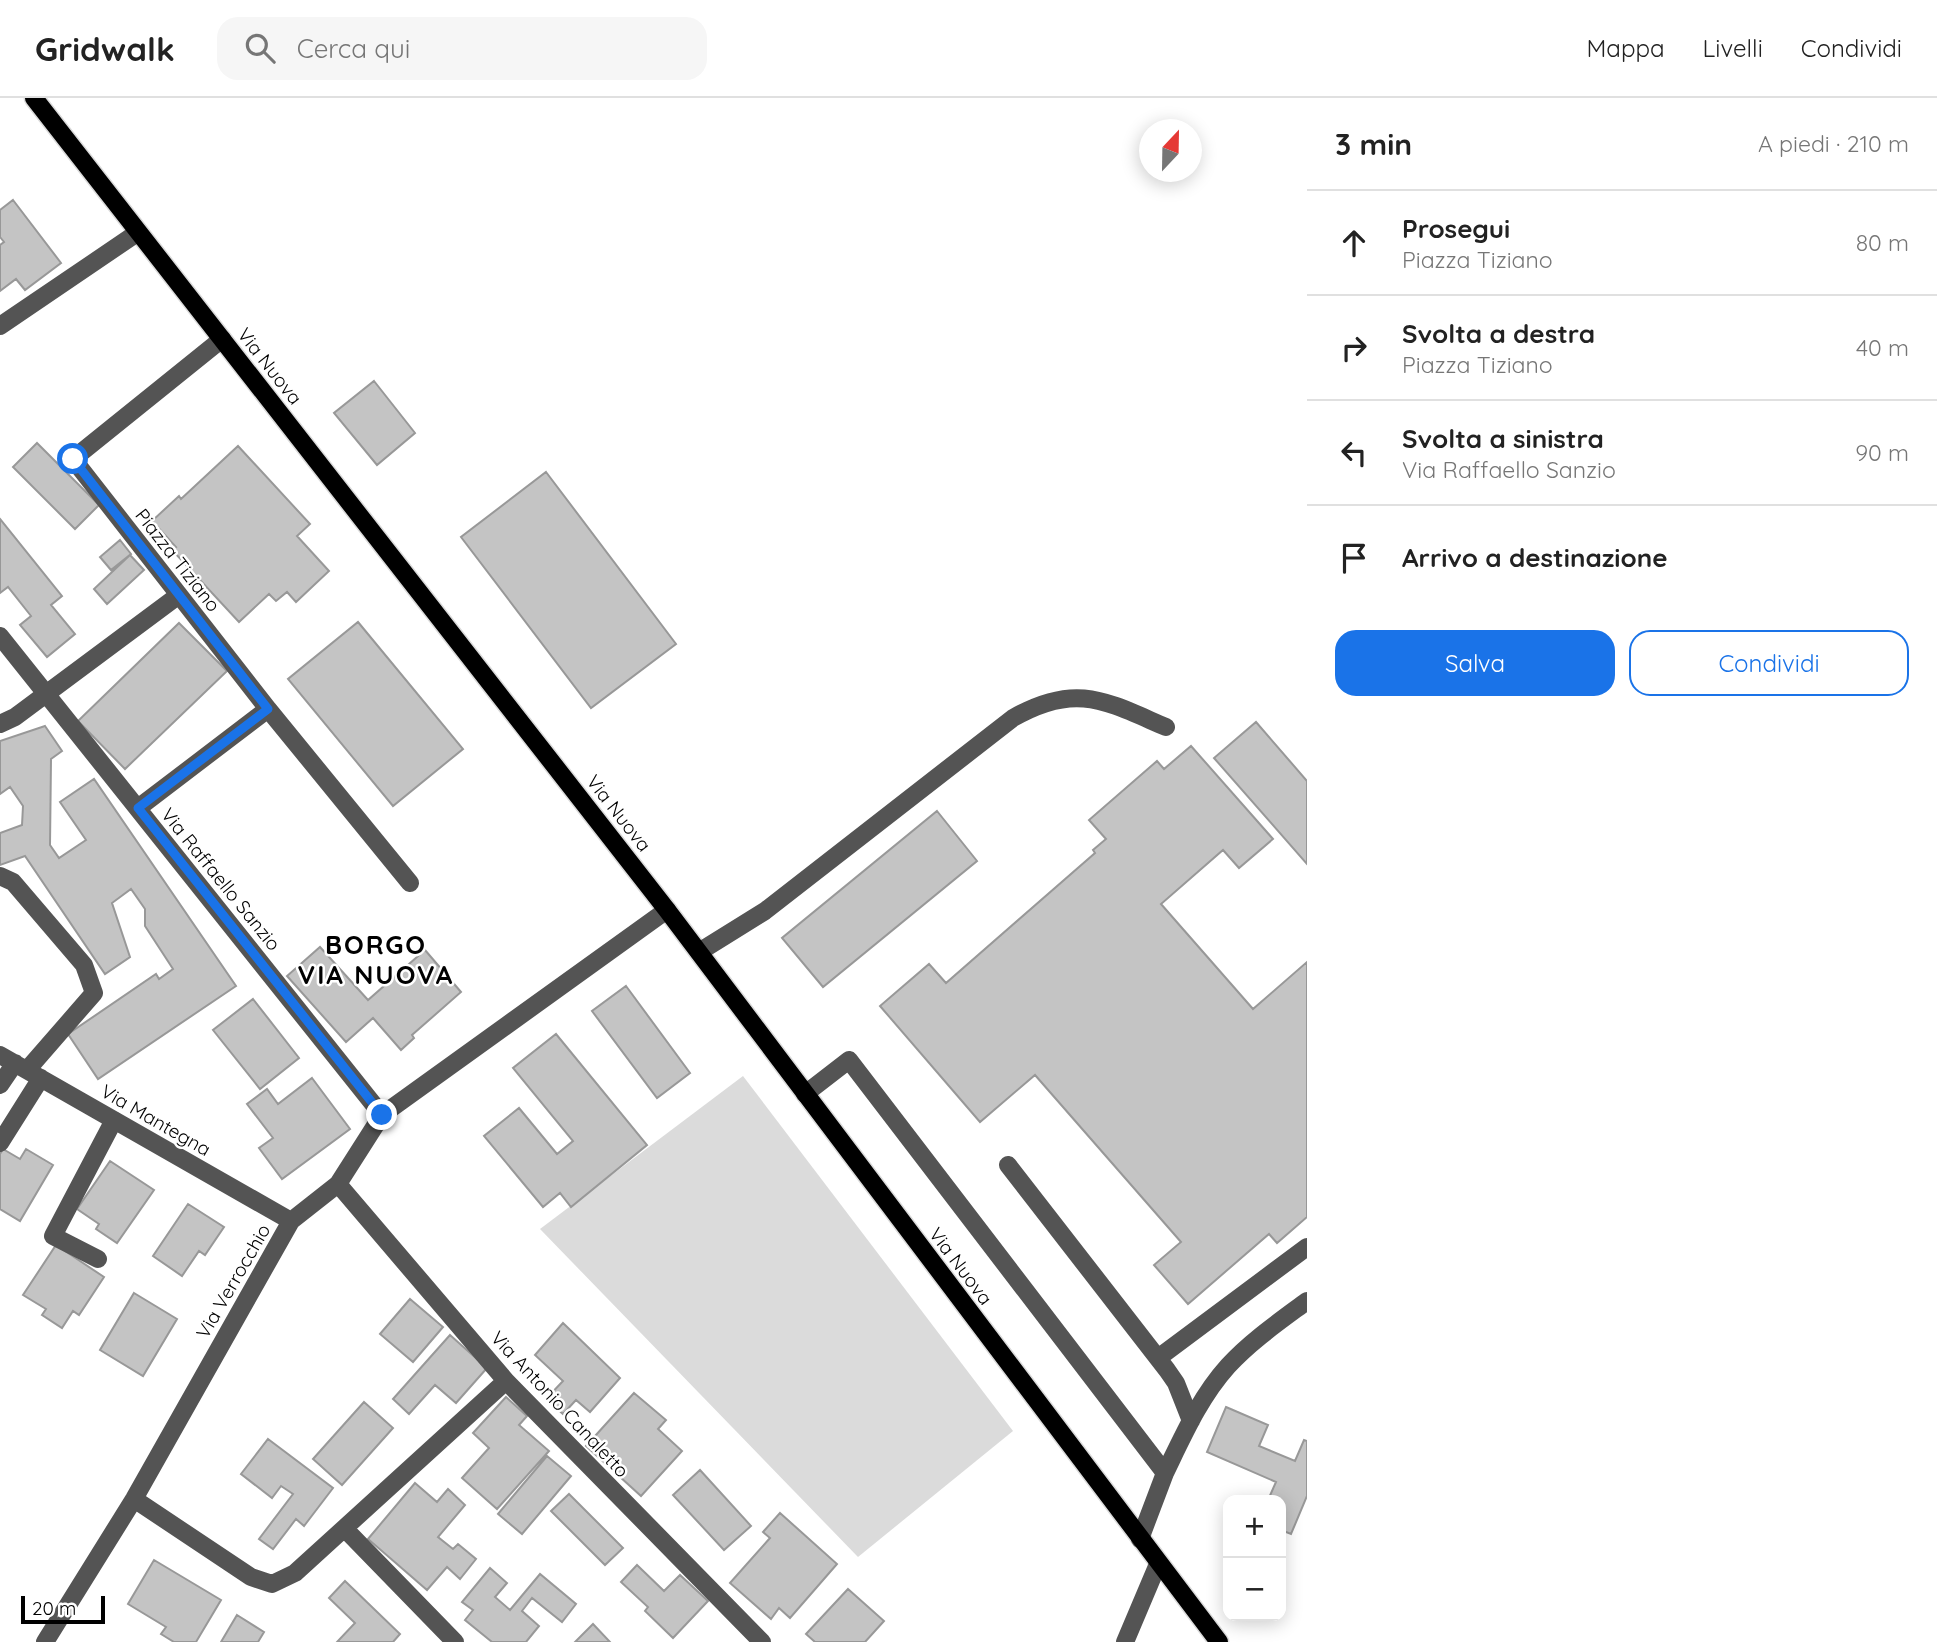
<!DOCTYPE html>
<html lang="it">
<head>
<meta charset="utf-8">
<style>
	body { margin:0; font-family:Quicksand,sans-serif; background:#f6f6f6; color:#222 }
	.controls { position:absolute; right:21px; bottom:21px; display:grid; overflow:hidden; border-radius:14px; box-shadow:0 4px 18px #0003 }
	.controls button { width:63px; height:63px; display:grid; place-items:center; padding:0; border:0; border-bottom:2px solid #e0e0e0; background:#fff; color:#222; font:35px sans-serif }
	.compass { position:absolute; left:1139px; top:21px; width:63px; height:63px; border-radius:50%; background:#fff; box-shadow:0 4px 18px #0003; rotate:22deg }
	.scale { position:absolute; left:21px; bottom:18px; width:84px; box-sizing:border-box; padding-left:7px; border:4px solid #000; border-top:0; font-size:19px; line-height:24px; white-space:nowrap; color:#000; -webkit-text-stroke:5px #fff; paint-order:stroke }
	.stop { position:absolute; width:21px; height:21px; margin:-16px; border:5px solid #1a73e8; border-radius:50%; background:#fff }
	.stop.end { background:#1a73e8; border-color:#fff; box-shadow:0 2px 7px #0008 }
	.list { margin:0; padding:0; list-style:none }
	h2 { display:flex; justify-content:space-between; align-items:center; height:91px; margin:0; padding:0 28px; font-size:30px }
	h2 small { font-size:23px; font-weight:400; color:#767676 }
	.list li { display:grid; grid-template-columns:46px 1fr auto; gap:21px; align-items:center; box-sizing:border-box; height:105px; padding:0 28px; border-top:2px solid #e0e0e0 }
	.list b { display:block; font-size:26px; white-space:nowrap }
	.list p { margin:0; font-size:23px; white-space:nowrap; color:#767676 }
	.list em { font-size:23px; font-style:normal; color:#767676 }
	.actions { display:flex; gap:14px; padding:21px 28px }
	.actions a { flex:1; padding:16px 0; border:2px solid #1a73e8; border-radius:21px; text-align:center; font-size:24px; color:#1a73e8 }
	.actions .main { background:#1a73e8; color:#fff }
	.icon { flex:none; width:38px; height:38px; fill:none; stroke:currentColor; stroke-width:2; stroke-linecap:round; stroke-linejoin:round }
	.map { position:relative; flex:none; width:1307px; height:1544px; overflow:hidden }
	header { display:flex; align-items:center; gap:42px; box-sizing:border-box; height:98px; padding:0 35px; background:#fff; border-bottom:2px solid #e0e0e0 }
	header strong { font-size:33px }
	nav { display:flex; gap:38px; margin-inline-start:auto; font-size:24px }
	.search { width:490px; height:63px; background:#f6f6f6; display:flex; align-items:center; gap:18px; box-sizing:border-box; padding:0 24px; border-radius:21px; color:#767676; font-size:26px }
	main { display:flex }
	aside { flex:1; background:#fff }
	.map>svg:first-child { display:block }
</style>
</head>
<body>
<header>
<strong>Gridwalk</strong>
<div class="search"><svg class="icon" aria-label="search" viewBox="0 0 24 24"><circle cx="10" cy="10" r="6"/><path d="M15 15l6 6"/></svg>Cerca qui</div>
<nav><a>Mappa</a><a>Livelli</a><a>Condividi</a></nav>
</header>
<main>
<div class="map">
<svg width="1307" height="1544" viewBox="0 0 1307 1544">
	<rect width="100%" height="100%" fill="#fff"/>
	<path fill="#dbdbdb" d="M743,978l270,355 -155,126 -318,-328z"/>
	<path fill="#c4c4c4" stroke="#989898" stroke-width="2" d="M13,102l48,63 -36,27 -9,-11 -16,12v-46l4,-3 -4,-5v-27z
		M374,283l41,52 -38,32 -43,-52z
		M37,345l62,62 -24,24 -62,-62z
		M238,348l72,78 -13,12 32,35 -33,31 -9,-10 -11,9 -7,-7 -30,28 -67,-72 4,-3 -24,-26 27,-25 2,3z
		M546,374l130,172 -85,64 -130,-171z
		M0,421l62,77 -11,9 24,29 -28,23 -27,-32 11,-9 -23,-29 -8,6z
		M120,442l11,14 -20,16 -11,-13z
		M130,457l14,15 -37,34 -13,-15z
		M358,524l105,127 -70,57 -105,-127z
		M179,525l48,48 -102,98 -47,-48z
		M1256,624l51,59v83l-93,-106z
		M45,628l17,25 -11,8 -1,86 9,13 27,-18 -26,-38 34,-23 142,207 -138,93 -30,-45 88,-60 3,5 14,-10 -28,-43v-17l-14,-20 -19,14 18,54 -25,17 -80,-118 -25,9v-32l22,-8 1,-19 -13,-19 -10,7v-53z
		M1191,648l82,93 -34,29 -16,-18 -62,54 92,105 54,-47v255l-30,26 -8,-9 -81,70 -34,-39 27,-23 -146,-167 -55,47 -100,-116 49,-42 17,19 149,-130 -2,-3 13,-11 -17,-19 68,-59 7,8z
		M937,713l40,50 -154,126 -41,-49z
		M320,849l48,53 57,-50 36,42 -49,43 2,3 -13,12 -28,-32 -27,24 -59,-66z
		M626,888l64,87 -33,25 -65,-87z
		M253,901l46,59 -39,31 -47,-59z
		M556,936l91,111 -76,62 -11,-14 -17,14 -59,-71 35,-28 38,46 16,-13 -60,-73z
		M312,980l38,51 -68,50 -23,-31 14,-10 -26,-34 20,-15 11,15z
		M3,1051l17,10 6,-10 27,16 -33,56 -20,-12v-55z
		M110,1063l44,29 -37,53 -21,-14 3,-5 -22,-15z
		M188,1106l36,23 -19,28 -6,-4 -17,25 -29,-20z
		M56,1147l48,32 -25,38 -6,-4 -11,17 -20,-13 4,-6 -23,-14z
		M134,1195l43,26 -34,57 -43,-26z
		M410,1201l33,28 -30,35 -33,-28z
		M563,1225l57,55 -30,34 -14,-12 -13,14 -17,-15 17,-18 -28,-26z
		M450,1237l37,33 -31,35 -21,-18 -26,29 -16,-15z
		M634,1295l32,27 -8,9 24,22 -41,45 -55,-50z
		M506,1299l21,19 -8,9 30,26 -52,58 -35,-31 27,-30 -16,-15z
		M364,1304l29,26 -51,57 -29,-26z
		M1226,1309l42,18 -9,21 36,15 9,-21 3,1v55l-16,38 -10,-4v-30h-13l8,-18 -69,-30z
		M268,1341l65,49 -29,38 -8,-7 -23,30 -14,-10 34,-45 -12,-8 -9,12 -31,-24z
		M547,1358l24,20 -49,58 -24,-20z
		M700,1372l51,56 -27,24 -51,-55z
		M415,1385l22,19 11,-13 17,16 -27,32 15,12 5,-5 18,15 -16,20 -13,-12 -20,23 -59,-51z
		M569,1396l54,54 -18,17 -54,-54z
		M780,1415l57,51 -47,54 -11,-10 -8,11 -41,-36 40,-45 -7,-6z
		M154,1462l67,40 -25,42h-22l-13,-8 5,-7 -38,-23z
		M637,1467l27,26 16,-16 28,26 -35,37 -28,-27 3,-4 -27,-25z
		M490,1470l17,15 -12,14 15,13 30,-36 36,30 -14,18 -30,-24 -10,13 17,15 -13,16h-34l-27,-22 8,-10 -11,-8z
		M345,1483l55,53 -7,8h-56l18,-19 -26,-25z
		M848,1491l36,32 -19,21h-50l-9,-8z
		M237,1517l27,17 -6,10h-37z
		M593,1526l17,18h-35z"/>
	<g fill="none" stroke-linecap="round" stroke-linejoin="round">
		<defs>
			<path id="major" d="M34,0l633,812 552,732"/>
		</defs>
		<use href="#major" stroke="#dbdbdb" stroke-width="21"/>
		<path stroke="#545454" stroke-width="18" d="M0,228l137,-93
			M0,538l382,479
			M268,611l142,174
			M0,626l15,-7 164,-122
			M138,710l130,-99 -195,-250 149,-120
			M0,778l13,6 71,83 10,28 -67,77
			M699,854l66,-41 248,-193c63,-36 92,-17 153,9
			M0,957l291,166
			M0,987l15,-22
			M805,996l44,-34 316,413 -25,66
			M0,1045l41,-65
			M1008,1067l159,205 9,13 15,38
			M338,1086l168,197 256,261
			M98,1161l-45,-23 61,-116
			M1158,1260l149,-111
			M1165,1375c18,-37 35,-76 63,-107 23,-25 52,-45 79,-65
			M134,1401l117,78 21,7 23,-11 211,-192
			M345,1431l110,113
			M45,1544l89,-143 157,-278 47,-37 44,-69 285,-205
			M1125,1544l33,-78"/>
		<use href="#major" stroke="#000" stroke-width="18"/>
	</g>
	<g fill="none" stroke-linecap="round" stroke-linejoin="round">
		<path stroke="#1a73e8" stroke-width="9" d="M73,361l195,250 -130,99 244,307"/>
	</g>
	<g text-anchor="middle" stroke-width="5" stroke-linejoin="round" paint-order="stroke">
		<g font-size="19" fill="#000" stroke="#fff">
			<text transform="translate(270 268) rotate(52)" y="7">Via Nuova</text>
			<text transform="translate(178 462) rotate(52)" y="7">Piazza Tiziano</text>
			<text transform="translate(619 715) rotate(52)" y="7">Via Nuova</text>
			<text transform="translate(221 781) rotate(51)" y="7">Via Raffaello Sanzio</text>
			<text transform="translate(156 1022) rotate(30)" y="7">Via Mantegna</text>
			<text transform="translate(961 1168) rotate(53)" y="7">Via Nuova</text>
			<text transform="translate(233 1183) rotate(-60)" y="7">Via Verrocchio</text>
			<text transform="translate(560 1306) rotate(47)" y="7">Via Antonio Canaletto</text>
		</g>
		<g font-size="26" font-weight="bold" letter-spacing="2" fill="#000" stroke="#fff">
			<text x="376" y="856">BORGO<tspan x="376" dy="30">VIA NUOVA</tspan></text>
		</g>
	</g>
</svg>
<div class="controls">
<button>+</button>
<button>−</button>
</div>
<svg class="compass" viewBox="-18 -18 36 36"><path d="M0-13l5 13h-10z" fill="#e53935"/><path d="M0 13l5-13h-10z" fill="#767676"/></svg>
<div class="scale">20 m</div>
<div class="stop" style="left:73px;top:361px"></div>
<div class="stop end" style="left:382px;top:1017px"></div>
</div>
<aside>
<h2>3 min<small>A piedi · 210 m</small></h2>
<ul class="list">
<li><svg class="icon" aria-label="ahead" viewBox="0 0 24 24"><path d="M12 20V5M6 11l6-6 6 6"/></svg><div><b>Prosegui</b><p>Piazza Tiziano</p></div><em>80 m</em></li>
<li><svg class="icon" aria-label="right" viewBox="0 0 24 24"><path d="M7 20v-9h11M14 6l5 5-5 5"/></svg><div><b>Svolta a destra</b><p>Piazza Tiziano</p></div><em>40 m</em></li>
<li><svg class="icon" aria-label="left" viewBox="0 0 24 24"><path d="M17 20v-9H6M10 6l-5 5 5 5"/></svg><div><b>Svolta a sinistra</b><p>Via Raffaello Sanzio</p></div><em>90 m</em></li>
<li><svg class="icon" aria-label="arrive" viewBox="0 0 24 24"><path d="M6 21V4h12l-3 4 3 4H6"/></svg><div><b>Arrivo a destinazione</b></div></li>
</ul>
<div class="actions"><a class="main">Salva</a><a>Condividi</a></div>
</aside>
</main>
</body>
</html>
